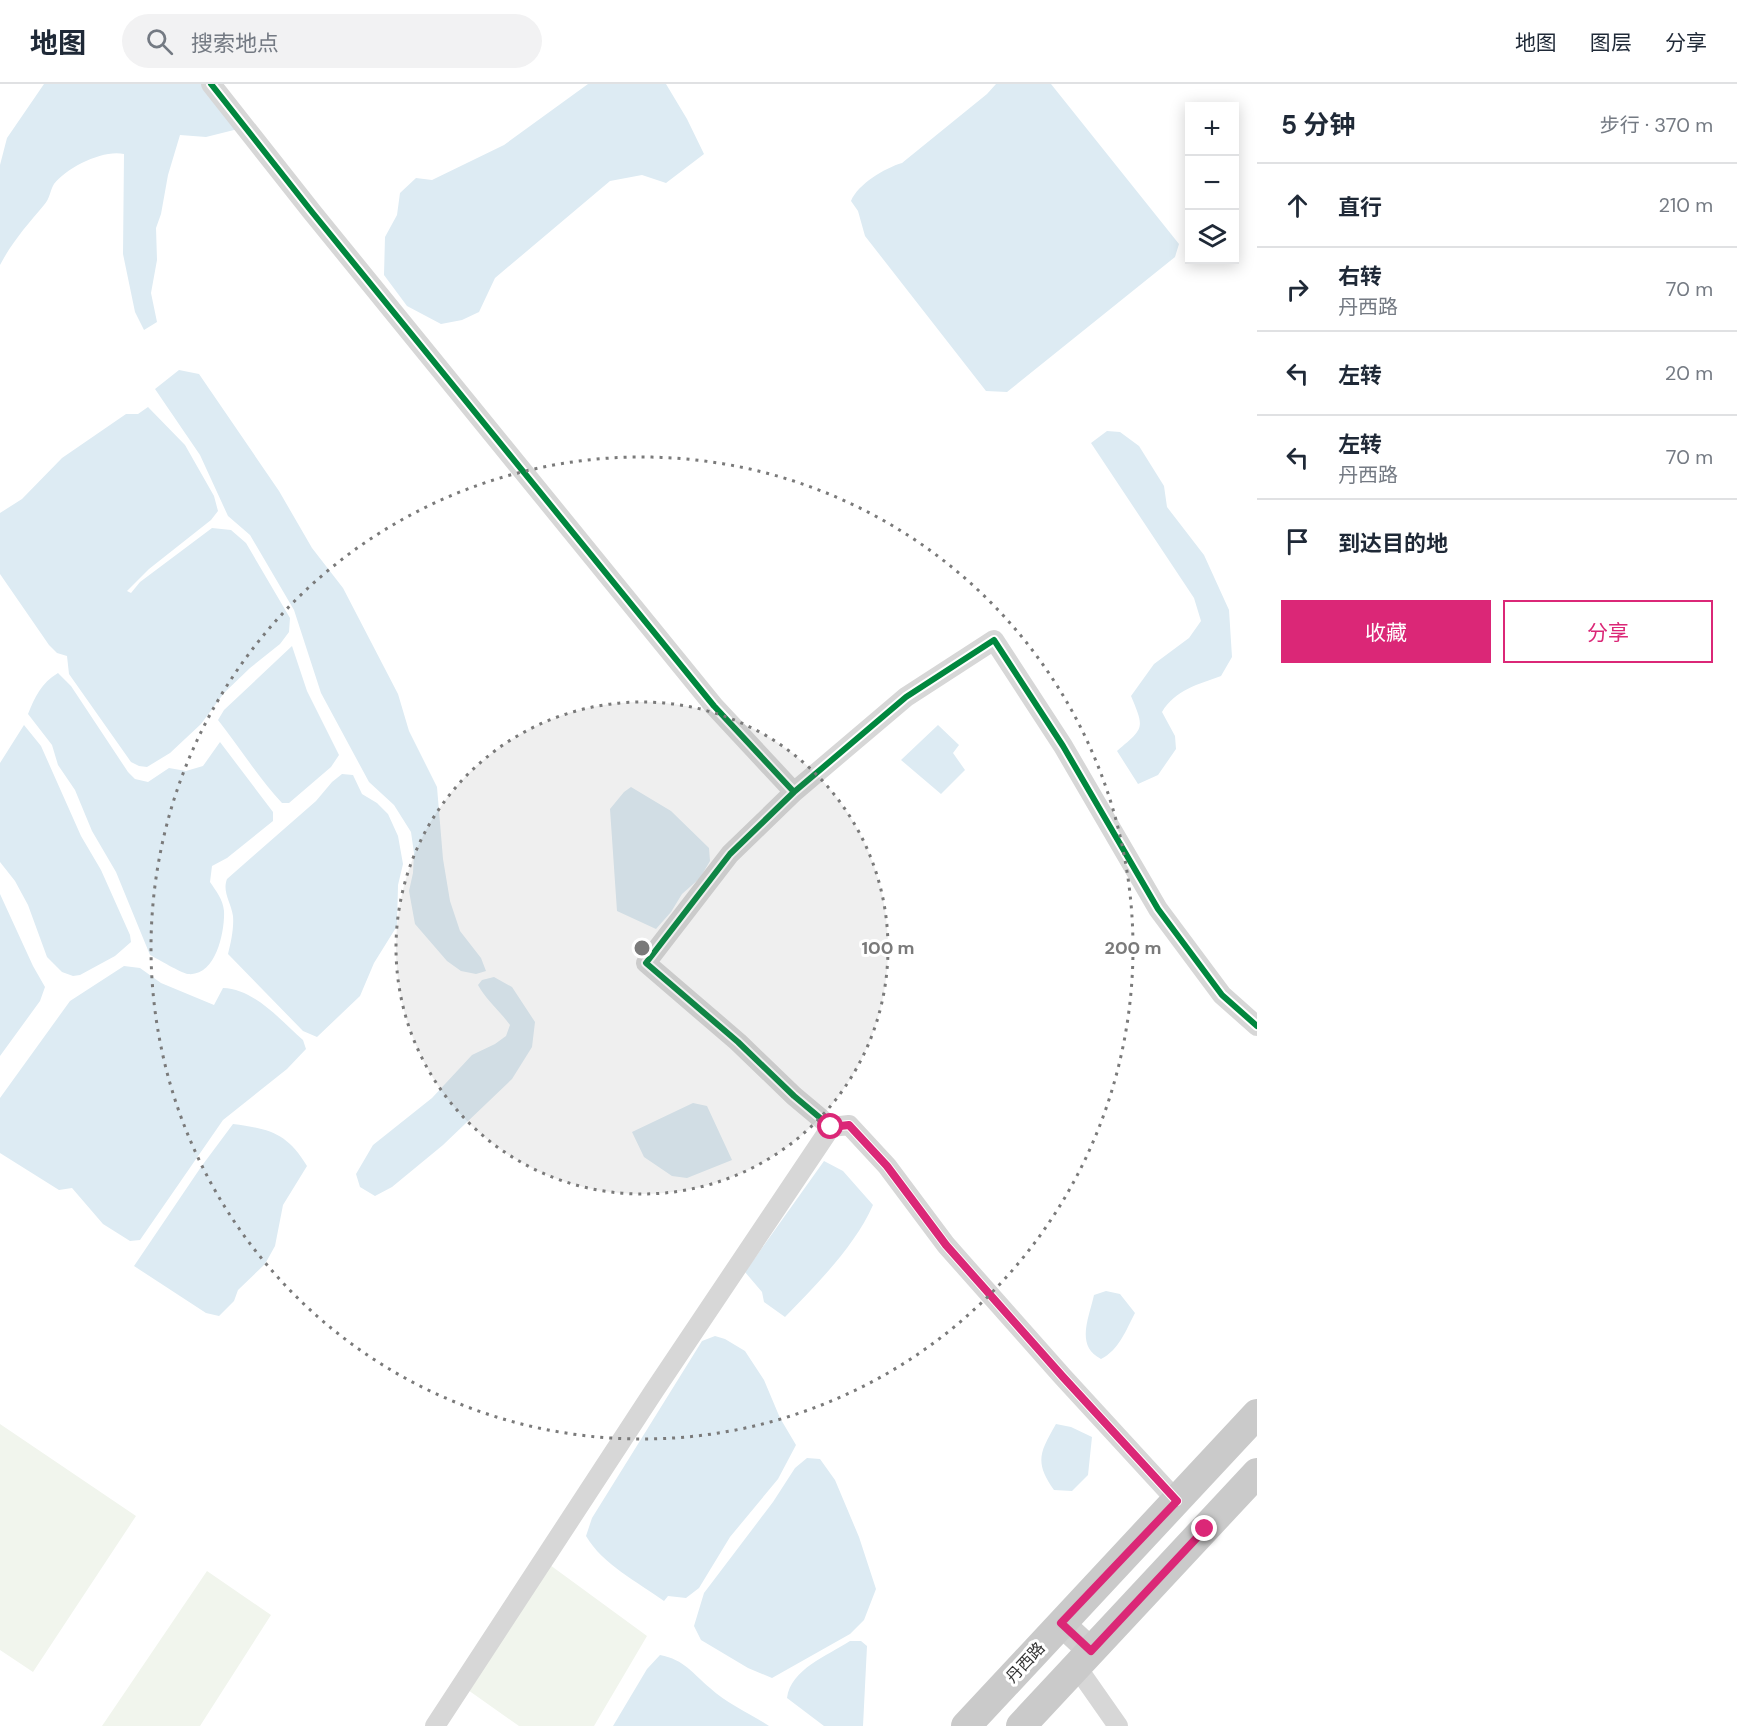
<!DOCTYPE html>
<html lang="zh">
<head>
<meta charset="utf-8">
<style>
	body { margin:0; font-family:"DM Sans","Noto Sans SC",sans-serif; background:#f2f2f3; color:#1f2937 }
	.controls { position:absolute; right:18px; top:18px; display:grid; overflow:hidden; border-radius:0px; box-shadow:0 3px 15px #0003 }
	.controls button { width:54px; height:54px; display:grid; place-items:center; padding:0; border:0; border-bottom:2px solid #e0e1e3; background:#fff; color:#1f2937; font:30px sans-serif }
	.stop { position:absolute; width:18px; height:18px; margin:-14px; border:4px solid #db2777; border-radius:50%; background:#fff }
	.stop.end { background:#db2777; border-color:#fff; box-shadow:0 2px 6px #0008 }
	.list { margin:0; padding:0; list-style:none }
	h2 { display:flex; justify-content:space-between; align-items:center; height:78px; margin:0; padding:0 24px; font-size:26px }
	h2 small { font-size:20px; font-weight:400; color:#747a83 }
	.list li { display:grid; grid-template-columns:39px 1fr auto; gap:18px; align-items:center; box-sizing:border-box; height:84px; padding:0 24px; border-top:2px solid #e0e1e3 }
	.list b { display:block; font-size:22px; white-space:nowrap }
	.list p { margin:0; font-size:20px; white-space:nowrap; color:#747a83 }
	.list em { font-size:20px; font-style:normal; color:#747a83 }
	.actions { display:flex; gap:12px; padding:18px 24px }
	.actions a { flex:1; padding:14px 0; border:2px solid #db2777; border-radius:0px; text-align:center; font-size:21px; color:#db2777 }
	.actions .main { background:#db2777; color:#fff }
	.icon { flex:none; width:33px; height:33px; fill:none; stroke:currentColor; stroke-width:2; stroke-linecap:round; stroke-linejoin:round }
	.map { position:relative; flex:none; width:1257px; height:1642px; overflow:hidden }
	header { display:flex; align-items:center; gap:36px; box-sizing:border-box; height:84px; padding:0 30px; background:#fff; border-bottom:2px solid #e0e1e3 }
	header strong { font-size:28px }
	nav { display:flex; gap:33px; margin-inline-start:auto; font-size:21px }
	.search { width:420px; height:54px; background:#f2f2f3; display:flex; align-items:center; gap:15px; box-sizing:border-box; padding:0 21px; border-radius:33px; color:#747a83; font-size:22px }
	main { display:flex }
	aside { flex:1; background:#fff }
	.map>svg:first-child { display:block }
</style>
</head>
<body>
<header>
<strong>地图</strong>
<div class="search"><svg class="icon" aria-label="search" viewBox="0 0 24 24"><circle cx="10" cy="10" r="6"/><path d="M15 15l6 6"/></svg>搜索地点</div>
<nav><a>地图</a><a>图层</a><a>分享</a></nav>
</header>
<main>
<div class="map">
<svg width="1257" height="1642" viewBox="0 0 1257 1642">
	<rect width="100%" height="100%" fill="#fff"/>
	<path fill="#f1f5ed" d="M0,1340l136,92 -103,156 -33,-22z
		M550,1481l97,71 -53,90h-75l-51,-36z
		M207,1487l64,44 -71,111h-98z"/>
	<path fill="#ddebf3" d="M44,0h160l34,45 -32,8 -26,-2 -12,40 -7,39 -5,14 1,32 -6,33 6,29 -13,8 -9,-18 -12,-58 1,-100c-20,-5 -57,13 -70,30 -4,6 -4,15 -10,21 -16,19 -32,37 -44,60v-100l7,-27z
		M588,0h78l21,35 17,35 -38,29 -24,-8 -32,6 -115,97 -16,34 -17,8 -21,4 -34,-18 -23,-31 1,-38 12,-22 3,-22 16,-15 16,2 72,-35z
		M996,0h55l128,160 -4,13 -168,135 -21,-1 -121,-155 -7,-25 -7,-10c7,-17 34,-33 51,-38l85,-69z
		M179,286l20,4 80,117 33,57 31,40 55,106 11,37 28,56 6,72 7,42 10,30 21,27 5,13 -10,3 -15,-3 -14,-10 -32,-37 -6,-33 4,-18 1,-20 -3,-21 -17,-27 -25,-23 -48,-89 -27,-83 -44,-75 -22,-19 -28,-61 -45,-66z
		M148,323l37,38 29,51 4,15 -7,9 -62,49 -22,22 4,2 9,-11 72,-54 19,2 15,13 44,75 -1,14 -9,12 -30,24 -26,25 -23,31 -31,29 -23,14 -8,-1 -8,-4 -62,-88 -2,-18 -10,-3 -8,-8 -49,-71v-61l22,-14 40,-41 64,-44h12z
		M1107,347l13,1 19,14 25,40 3,21 37,48 25,55 3,47 -11,19c-22,8 -46,14 -59,36l13,24 1,13 -18,26 -20,9 -21,-33c27,-23 28,-22 14,-55l23,-32 35,-26 12,-17 -7,-23 -103,-155z
		M292,562l15,45 32,64 -8,12 -42,36h-7c-24,-26 -42,-55 -64,-83l6,-10z
		M58,589l13,13 57,86 7,7 13,3 21,-14 17,3 17,-5 17,-24 53,70v9l-46,37 -15,8 -2,16c6,9 13,17 14,29 1,20 -8,66 -36,63 -7,-1 -30,-15 -38,-19l-34,-83 -24,-41 -17,-41 -17,-25 -6,-20 -24,-31c7,-17 13,-31 30,-41z
		M24,641l17,21 40,90 20,34 29,65 1,7 -16,14 -35,19 -7,1 -11,-4 -15,-15 -19,-52 -13,-24 -15,-19v-99z
		M938,641l21,20 -6,8 12,17 -24,24 -40,-34z
		M342,690l11,1 9,19 15,9 11,11 10,22 5,28 -5,21 -1,41 -23,37 -14,33 -43,41 -14,-6 -75,-77c3,-12 6,-26 5,-38 -2,-14 -11,-24 -6,-37l89,-78 16,-19z
		M631,703l40,24 38,37 1,13 -10,17 -18,16 -11,18 -15,17 -39,-18 -7,-102 14,-17z
		M0,810l33,72 12,21 -5,14 -40,55z
		M124,882l16,2 21,15 53,22 9,-17c32,1 58,33 80,52l3,9 -19,20 -64,51 -83,120 -10,1 -27,-17 -31,-36 -13,2 -59,-37v-55l70,-97z
		M494,893l18,10 23,35 -3,25 -20,32 -69,66 -51,42 -17,9 -15,-9 -4,-13 17,-29 59,-47 40,-43 23,-11 11,-8 4,-11c-10,-14 -24,-25 -32,-40l4,-5z
		M693,1019l14,3 25,54 -45,18 -15,-2 -28,-19 -12,-25z
		M233,1040c37,5 54,9 74,42l-24,39 -8,41 -10,18 -27,26 -4,11 -15,15 -13,-3 -72,-47 67,-99z
		M824,1077l19,10 30,34c-18,41 -56,79 -88,112l-21,-15 -2,-10 -17,-20z
		M1106,1207l14,3 15,19c-9,17 -16,37 -34,46 -26,-13 -12,-41 -7,-64z
		M715,1252l10,3 20,12 19,29 16,38 16,27 -18,34 -48,58 -31,51 -13,10 -18,-2 -4,5c-26,-19 -61,-36 -78,-65l6,-18 110,-177z
		M1056,1340l15,3 21,10 -4,38 -16,16 -18,-1c-20,-28 -14,-38 2,-66z
		M807,1374l13,1 15,21 24,57 17,52 -12,31 -14,14 -78,44 -24,-10 -47,-28 -7,-14 10,-33 69,-91 22,-34z
		M850,1557h11l6,5 -4,80h-39l-37,-28c4,-29 40,-42 63,-57z
		M660,1571c25,5 32,18 50,33 16,15 41,26 59,38h-156l34,-57z"/>
	<g fill="none" stroke-linecap="round" stroke-linejoin="round">
		<path stroke="#d7d7d7" stroke-width="20" d="M211,0l101,128 402,494 80,86
			M1177,1417l-114,-124 -117,-132 -59,-79 -38,-41 -18,2 -37,-31 -56,-54 -92,-79 84,-109 64,-62 112,-95 88,-57 69,106 95,163 64,86 35,31
			M1076,1582l42,60
			M435,1642l219,-335 177,-264"/>
		<path stroke="#d0d0d0" stroke-width="27" d="M1061,1539l30,28"/>
		<path stroke="#cacaca" stroke-width="30" d="M966,1642l291,-312
			M1021,1642l236,-253"/>
		<defs>
			<path id="cycleway" d="M211,0l101,128 402,494 80,86
				M1177,1417l-114,-124 -117,-132 -59,-79 -38,-41 -18,2 -37,-31 -56,-54 -92,-79 84,-109 64,-62 112,-95 88,-57 69,106 95,163 64,86 35,31"/>
		</defs>
		<use href="#cycleway" stroke="#fff" stroke-width="10"/>
		<use href="#cycleway" stroke="#00873e" stroke-width="6"/>
	</g>
	<g fill="none" stroke-linecap="round" stroke-linejoin="round">
		<path stroke="#db2777" stroke-width="8" d="M831,1043l18,-2 38,41 59,79 117,132 114,124 -116,122 30,28 114,-122"/>
	</g>
	<circle cx="642" cy="864" r="246" fill="#7a7a7a" fill-opacity=".12"/>
	<g fill="none" stroke="#7a7a7a" stroke-width="3" stroke-dasharray="3 6">
		<circle cx="642" cy="864" r="246"/>
		<circle cx="642" cy="864" r="491"/>
	</g>
	<g text-anchor="middle" stroke-width="6" stroke-linejoin="round" paint-order="stroke">
		<g font-size="16" fill="#333" stroke="#fff">
			<text transform="translate(1025 1578) rotate(-47)" y="6">丹西路</text>
		</g>
	</g>
	<circle cx="642" cy="864" r="9" fill="#7a7a7a" stroke="#fff" stroke-width="3"/>
	<g font-size="18" text-anchor="middle" font-weight="bold" fill="#7a7a7a" stroke="#fff" stroke-width="6" stroke-linejoin="round" paint-order="stroke">
		<text x="888" y="870">100 m</text>
		<text x="1133" y="870">200 m</text>
	</g>
</svg>
<div class="controls">
<button>+</button>
<button>−</button>
<button><svg class="icon" aria-label="layers" viewBox="0 0 24 24"><path d="M12 4l9 5-9 5-9-5zM3 14l9 5 9-5"/></svg></button>
</div>
<div class="stop" style="left:831px;top:1043px"></div>
<div class="stop end" style="left:1205px;top:1445px"></div>
</div>
<aside>
<h2>5 分钟<small>步行 · 370 m</small></h2>
<ul class="list">
<li><svg class="icon" aria-label="ahead" viewBox="0 0 24 24"><path d="M12 20V5M6 11l6-6 6 6"/></svg><div><b>直行</b></div><em>210 m</em></li>
<li><svg class="icon" aria-label="right" viewBox="0 0 24 24"><path d="M7 20v-9h11M14 6l5 5-5 5"/></svg><div><b>右转</b><p>丹西路</p></div><em>70 m</em></li>
<li><svg class="icon" aria-label="left" viewBox="0 0 24 24"><path d="M17 20v-9H6M10 6l-5 5 5 5"/></svg><div><b>左转</b></div><em>20 m</em></li>
<li><svg class="icon" aria-label="left" viewBox="0 0 24 24"><path d="M17 20v-9H6M10 6l-5 5 5 5"/></svg><div><b>左转</b><p>丹西路</p></div><em>70 m</em></li>
<li><svg class="icon" aria-label="arrive" viewBox="0 0 24 24"><path d="M6 21V4h12l-3 4 3 4H6"/></svg><div><b>到达目的地</b></div></li>
</ul>
<div class="actions"><a class="main">收藏</a><a>分享</a></div>
</aside>
</main>
</body>
</html>
